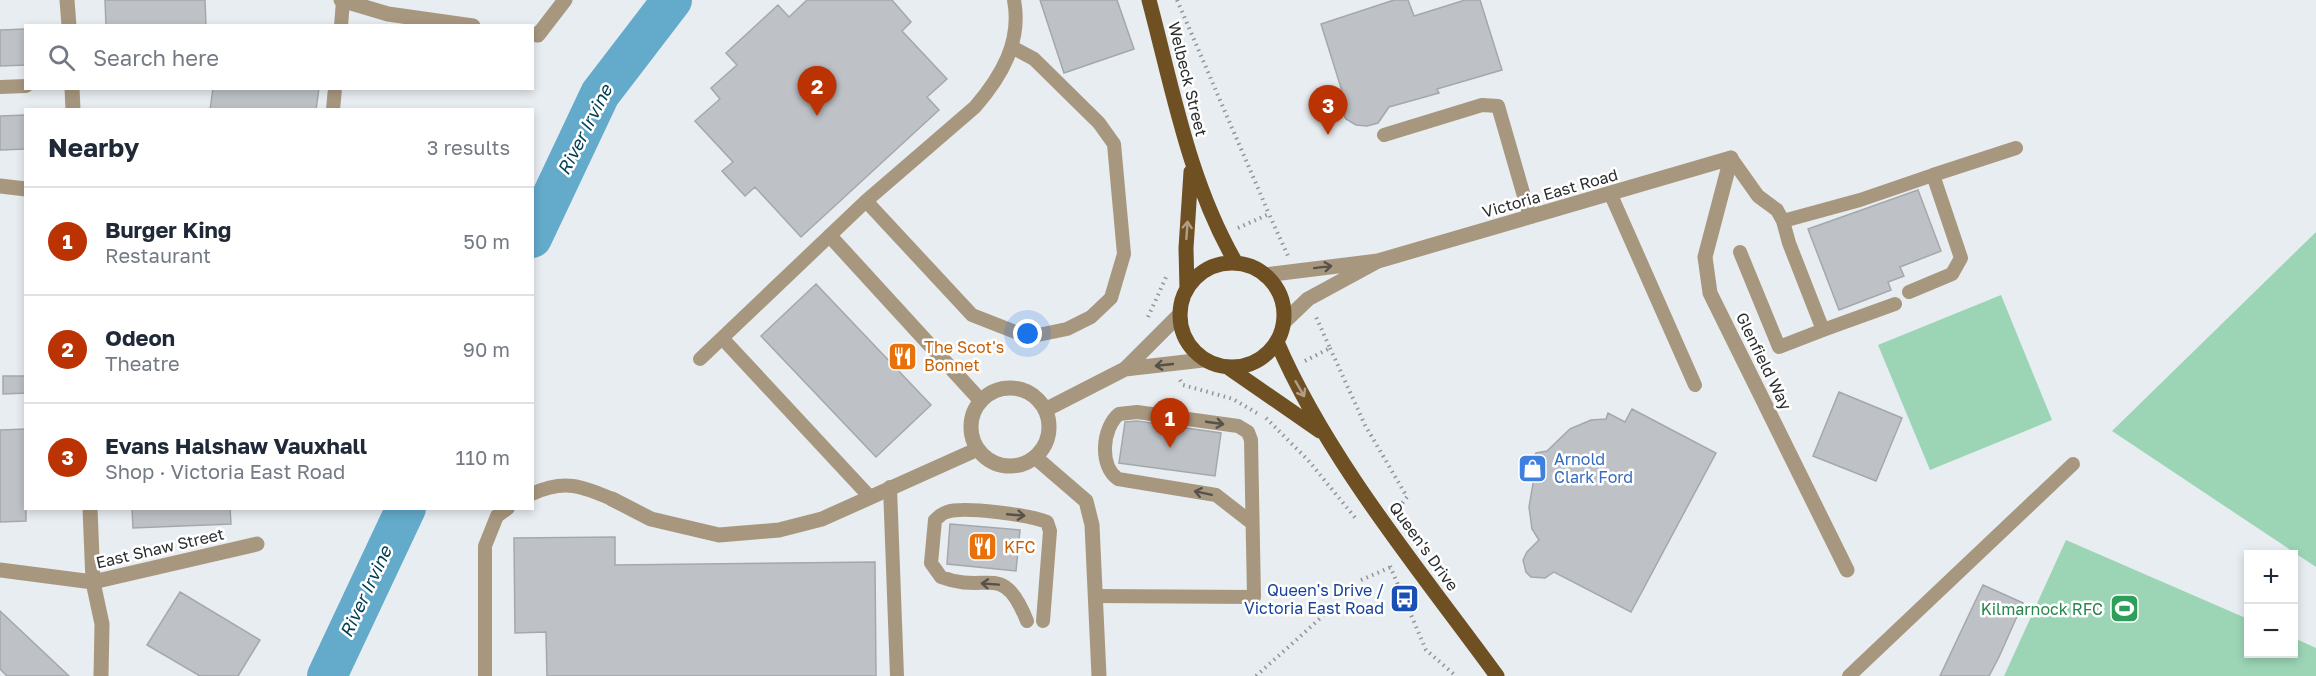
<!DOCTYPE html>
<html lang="en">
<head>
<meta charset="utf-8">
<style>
	body { margin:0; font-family:"Golos Text",sans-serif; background:#f6f6f7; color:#1f2937 }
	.controls { position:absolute; right:18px; bottom:18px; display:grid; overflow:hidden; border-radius:0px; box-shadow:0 3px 9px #0003 }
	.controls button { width:54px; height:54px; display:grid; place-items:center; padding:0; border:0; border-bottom:2px solid #e0e1e3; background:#fff; color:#1f2937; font:30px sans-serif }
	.you { position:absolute; left:1028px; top:334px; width:21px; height:21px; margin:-15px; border:4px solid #fff; border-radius:50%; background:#1a73e8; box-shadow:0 0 0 9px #1a73e833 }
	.badge { display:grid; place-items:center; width:39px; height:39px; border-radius:50%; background:#bb3203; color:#fff; font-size:20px; font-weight:700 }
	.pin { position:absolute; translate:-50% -50px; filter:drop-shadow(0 2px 3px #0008) }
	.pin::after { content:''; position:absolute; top:32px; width:21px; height:18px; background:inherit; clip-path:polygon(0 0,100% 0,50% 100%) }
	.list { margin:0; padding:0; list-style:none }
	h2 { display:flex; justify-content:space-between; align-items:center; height:78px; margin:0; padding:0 24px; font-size:26px }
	h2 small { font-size:20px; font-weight:400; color:#747a83 }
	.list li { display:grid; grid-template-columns:39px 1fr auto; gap:18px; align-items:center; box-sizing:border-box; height:108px; padding:0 24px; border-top:2px solid #e0e1e3 }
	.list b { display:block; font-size:22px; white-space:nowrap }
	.list p { margin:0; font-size:20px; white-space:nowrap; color:#747a83 }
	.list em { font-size:20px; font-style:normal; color:#747a83 }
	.icon { flex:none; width:33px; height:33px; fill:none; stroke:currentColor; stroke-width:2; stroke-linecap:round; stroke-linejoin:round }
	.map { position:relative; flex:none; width:2316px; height:676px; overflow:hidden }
	.search { position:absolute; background:#fff; box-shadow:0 3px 9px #0003; left:24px; top:24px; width:510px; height:66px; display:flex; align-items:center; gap:15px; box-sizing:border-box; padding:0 21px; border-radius:0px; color:#747a83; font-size:22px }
	.panel { position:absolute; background:#fff; box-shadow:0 3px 9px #0003; left:24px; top:108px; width:510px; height:402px; border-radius:0px }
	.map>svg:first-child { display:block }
</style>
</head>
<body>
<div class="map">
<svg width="2316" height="676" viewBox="0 0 2316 676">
	<rect width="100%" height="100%" fill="#e8edf1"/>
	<path fill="#9cd5b6" d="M2316,232v335l-204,-136z
		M2001,295l51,125 -122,50 -52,-125z
		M2066,540l182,79v35h46v-16l22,10v28h-312z"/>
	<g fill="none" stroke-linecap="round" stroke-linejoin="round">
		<path stroke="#63aacb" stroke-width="40" d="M532,238l68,-144 72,-94
			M327,676l79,-168"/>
	</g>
	<path fill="#bec2c7" stroke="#a4a8ad" stroke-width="1.5" d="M105,0h100l1,26h-100z
		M807,0h85l19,22 -9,9 45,48 -20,18 12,13 -138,127 -46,-50 -10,9 -23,-25 11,-9 -38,-41 25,-22 -9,-11 26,-23 -11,-12 52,-48 11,12z
		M1040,0h77l17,49 -70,24z
		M1394,0h14l6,16 51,-16h15l22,70 -65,19 2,4 -50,14 -11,16 -11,3 -11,-1 -10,-6 -6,-10 2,-18 -21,-67z
		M26,29v36l-26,1v-36z
		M213,88h106l-3,22h-106z
		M26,115v34l-26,1v-34z
		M1918,190l23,61 -41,16 4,9 -16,6 3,8 -52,20 -31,-81z
		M816,284l115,121 -55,52 -115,-121z
		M3,376h23v17l-23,1z
		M1839,392l63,26 -26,63 -63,-25z
		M1632,409l84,44 -85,159 -77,-40 -9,6 -14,-1 -5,-5 -3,-12 4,-8 12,-12 -7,-11 -3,-22 5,-29 -5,-13 7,-12 11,-2 23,-22 21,-9 15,-1 2,-6 17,9z
		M1137,421l84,12 -6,43 -96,-13 6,-41z
		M26,429v92l-26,1v-92z
		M132,508h98l1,16 -98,4z
		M950,524l70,6 -4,41 -69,-7z
		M615,537v28l260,-3 1,114h-329l-1,-44 -31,1 -1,-95z
		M1983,585l40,18 -24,54 -10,19h-49z
		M180,592l80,48 -22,36h-38l-53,-31z
		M0,611l69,65h-62l-7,-7z"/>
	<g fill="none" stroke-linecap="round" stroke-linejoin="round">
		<path stroke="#929598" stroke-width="4" stroke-dasharray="1.5 4.5" stroke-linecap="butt" d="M1177,0l92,214
			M1238,228l31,-14 19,42
			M1148,317l19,-42
			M1330,348l35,77 42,72 -11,14
			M1305,361l25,-13 -14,-31
			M1180,380l3,5 50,14 27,16
			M1266,418l42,42 49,60
			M1390,566l36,84 30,26
			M1361,580l30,-13
			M1256,676l69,-62"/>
		<path stroke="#a8977f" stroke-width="14" d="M341,26l2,-25
			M0,87l26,-1
			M333,110l2,-22
			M1384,135l98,-30 16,1 32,111
			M1731,158l27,38 19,14 6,11 6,22 34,87 -44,17 -39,-95
			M1933,175l83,-27
			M1611,195l84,190
			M866,201l106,114 56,22 39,-8 24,-12 20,-19 13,-44 -10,-110 -15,-21 -65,-64 -22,-12
			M1783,221l77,-21 73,-25 28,83 -9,16 -43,18
			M1823,330l72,-26
			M722,338l147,158
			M700,359l166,-158 109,-94c26,-30 47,-65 39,-107
			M890,487l7,189
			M532,494c32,-15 50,-8 80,5
			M1095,596l159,1 -3,-157 -3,-8 -10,-6 -101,-14 -18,2c-17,14 -20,52 -1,65l98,16 36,28
			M1027,621c-24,-61 -39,-26 -86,-44l-10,-14 4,-43c4,-3 7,-7 12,-8 17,-6 83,3 100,10l3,9 -7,90
			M485,676v-130l12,-30 11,-8
			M1849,676l224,-212"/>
		<path stroke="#a8977f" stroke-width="15" d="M67,0l2,26
			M341,0l47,14 85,12
			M532,34l6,1 27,-35
			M72,88l1,22
			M1731,158l-26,99 5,36 137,277
			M0,186l26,3
			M830,236l151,165
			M1378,261l353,-103
			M1265,275l113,-14 -70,38 -24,23
			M1125,369l78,-9
			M971 427a39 39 0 1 1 78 0a39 39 0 1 1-78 0Z
			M1045,410l80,-41 54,-54
			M1035,457l51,44 6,24 7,151
			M612,499l39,20 68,16 60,-5 43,-11 156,-70
			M90,508l3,74 9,42 -1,52
			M0,570l93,12 164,-38"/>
		<path stroke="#6f5023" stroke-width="15" d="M1149,0c24,90 40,182 87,263
			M1180 315a52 52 0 1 1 104 0a52 52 0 1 1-104 0Z
			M1187,289l-1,-41 5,-76
			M1277,342c50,117 145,231 220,334
			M1229,368l91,63"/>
	</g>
	<defs><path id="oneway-shaft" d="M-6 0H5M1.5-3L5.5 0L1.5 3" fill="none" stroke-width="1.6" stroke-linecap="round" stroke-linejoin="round" transform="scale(1.5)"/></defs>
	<g stroke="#b09f86">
		<use href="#oneway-shaft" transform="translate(1187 230) rotate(-86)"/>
		<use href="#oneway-shaft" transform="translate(1300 389) rotate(60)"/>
	</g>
	<g stroke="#56514a">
		<use href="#oneway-shaft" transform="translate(1323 267) rotate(-7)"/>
		<use href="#oneway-shaft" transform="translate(1164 365) rotate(174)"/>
		<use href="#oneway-shaft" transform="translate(1215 423) rotate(8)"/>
		<use href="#oneway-shaft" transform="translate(1203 493) rotate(-168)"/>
		<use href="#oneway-shaft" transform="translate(1016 515) rotate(5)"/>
		<use href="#oneway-shaft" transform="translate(990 584) rotate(-176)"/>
	</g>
	<defs>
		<symbol id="restaurant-square" viewBox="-11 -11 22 22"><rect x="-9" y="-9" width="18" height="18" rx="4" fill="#e8710a" stroke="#fff"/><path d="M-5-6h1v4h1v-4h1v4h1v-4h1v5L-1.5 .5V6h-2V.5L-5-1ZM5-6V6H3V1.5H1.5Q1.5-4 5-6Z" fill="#fff"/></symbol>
		<symbol id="shop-square" viewBox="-11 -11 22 22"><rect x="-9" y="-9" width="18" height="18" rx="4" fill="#3f7fe0" stroke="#fff"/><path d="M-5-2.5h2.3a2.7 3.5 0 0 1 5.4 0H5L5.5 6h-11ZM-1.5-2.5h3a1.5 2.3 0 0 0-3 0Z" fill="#fff"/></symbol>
		<symbol id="bus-square" viewBox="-11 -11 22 22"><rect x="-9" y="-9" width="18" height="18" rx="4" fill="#1a4fb4" stroke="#fff"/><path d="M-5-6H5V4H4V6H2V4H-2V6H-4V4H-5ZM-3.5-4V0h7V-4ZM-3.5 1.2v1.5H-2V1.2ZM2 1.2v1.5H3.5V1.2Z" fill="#fff"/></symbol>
		<symbol id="stadium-square" viewBox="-11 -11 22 22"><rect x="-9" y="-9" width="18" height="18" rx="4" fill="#2e9e5b" stroke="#fff"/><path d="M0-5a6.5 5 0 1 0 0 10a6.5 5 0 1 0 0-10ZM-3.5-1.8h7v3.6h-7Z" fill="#fff"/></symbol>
	</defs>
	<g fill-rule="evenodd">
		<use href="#restaurant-square" x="886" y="340" width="33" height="33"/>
		<use href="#shop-square" x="1516" y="452" width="33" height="33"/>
		<use href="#restaurant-square" x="966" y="530" width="33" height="33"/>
		<use href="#bus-square" x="1388" y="582" width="33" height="33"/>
		<use href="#stadium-square" x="2108" y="592" width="33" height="33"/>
	</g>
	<g text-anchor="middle" stroke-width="5" stroke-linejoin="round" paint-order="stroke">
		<g font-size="16" fill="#2a2c2d" stroke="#fff">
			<text transform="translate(1188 79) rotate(76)" y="6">Welbeck Street</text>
			<text transform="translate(1550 193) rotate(-16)" y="6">Victoria East Road</text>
			<text transform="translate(1764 361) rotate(64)" y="6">Glenfield Way</text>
			<text transform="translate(1424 546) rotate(54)" y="6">Queen's Drive</text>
			<text transform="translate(160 548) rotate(-13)" y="6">East Shaw Street</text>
		</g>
		<g font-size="16" fill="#c56008" stroke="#fff" text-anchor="start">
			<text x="924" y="353">The Scot's<tspan x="924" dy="18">Bonnet</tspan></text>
			<text x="1004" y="553">KFC</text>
		</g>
		<g font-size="16" fill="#366cbe" stroke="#fff" text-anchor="start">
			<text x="1554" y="465">Arnold<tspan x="1554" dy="18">Clark Ford</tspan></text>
		</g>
		<g font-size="16" fill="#164399" stroke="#fff" text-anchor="end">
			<text x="1384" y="596">Queen's Drive /<tspan x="1384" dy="18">Victoria East Road</tspan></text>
		</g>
		<g font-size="16" fill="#27864d" stroke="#fff" text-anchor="end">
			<text x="2103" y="615">Kilmarnock RFC</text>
		</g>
		<g font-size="18" font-style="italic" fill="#004157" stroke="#fff">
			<text transform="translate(585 130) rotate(-63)" y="6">River Irvine</text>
			<text transform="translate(366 592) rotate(-65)" y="6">River Irvine</text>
		</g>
	</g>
</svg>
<div class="controls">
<button>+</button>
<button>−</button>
</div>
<div class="you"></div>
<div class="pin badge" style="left:1170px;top:448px">1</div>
<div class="pin badge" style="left:817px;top:116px">2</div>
<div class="pin badge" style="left:1328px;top:135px">3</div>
<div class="search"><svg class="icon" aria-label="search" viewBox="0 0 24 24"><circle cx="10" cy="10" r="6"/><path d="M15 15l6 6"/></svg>Search here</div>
<section class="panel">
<h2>Nearby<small>3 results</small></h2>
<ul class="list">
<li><span class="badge">1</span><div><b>Burger King</b><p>Restaurant</p></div><em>50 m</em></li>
<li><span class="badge">2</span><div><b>Odeon</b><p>Theatre</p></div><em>90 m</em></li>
<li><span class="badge">3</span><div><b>Evans Halshaw Vauxhall</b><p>Shop · Victoria East Road</p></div><em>110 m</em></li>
</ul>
</section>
</div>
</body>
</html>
